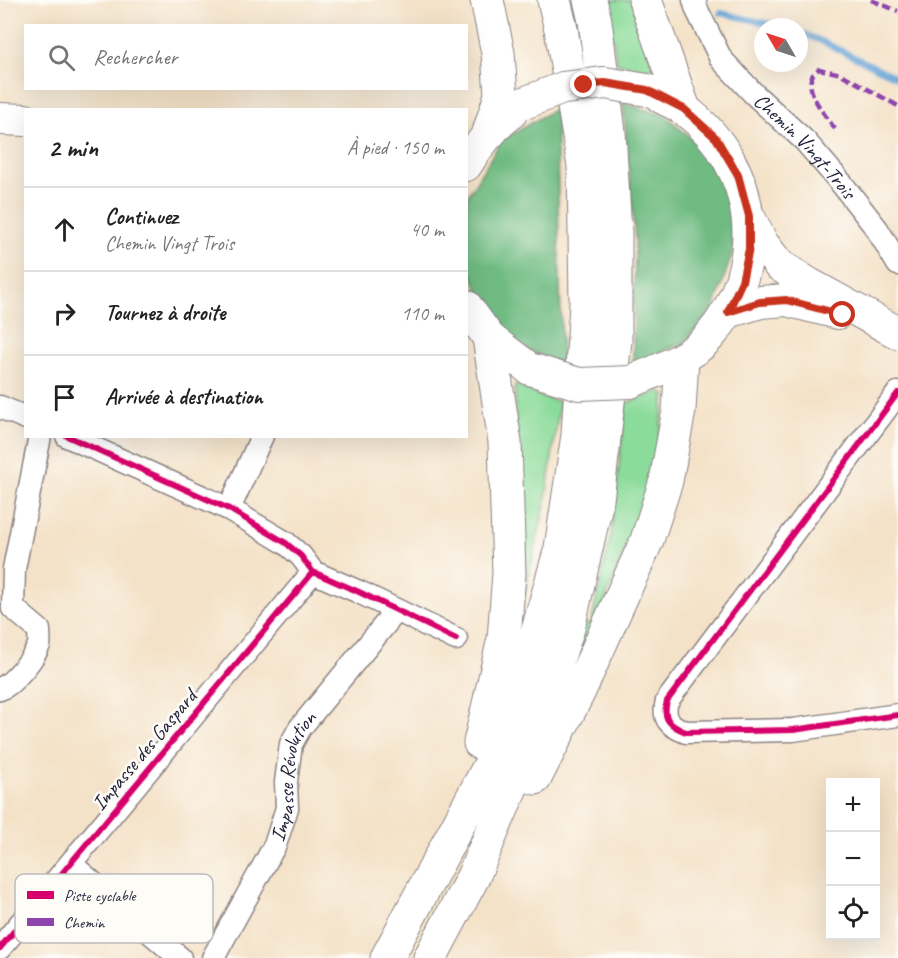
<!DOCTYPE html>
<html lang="fr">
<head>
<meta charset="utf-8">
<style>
	body { margin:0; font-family:Caveat,sans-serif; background:#f2f2f2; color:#222 }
	.controls { position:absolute; right:18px; bottom:18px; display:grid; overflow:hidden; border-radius:0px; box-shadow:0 6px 24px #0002 }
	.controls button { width:54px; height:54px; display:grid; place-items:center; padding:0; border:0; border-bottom:2px solid #e0e0e0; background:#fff; color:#222; font:30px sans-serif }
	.compass { position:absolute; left:754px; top:18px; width:54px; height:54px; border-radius:50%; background:#fff; box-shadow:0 6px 24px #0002; rotate:309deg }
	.stop { position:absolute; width:18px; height:18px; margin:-14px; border:4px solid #c8321e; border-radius:50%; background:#fff }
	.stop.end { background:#c8321e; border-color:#fff; box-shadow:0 2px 6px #0008 }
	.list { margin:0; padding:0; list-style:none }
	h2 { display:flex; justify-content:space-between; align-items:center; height:78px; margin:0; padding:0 24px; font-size:26px }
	h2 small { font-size:20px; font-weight:400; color:#767676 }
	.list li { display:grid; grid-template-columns:39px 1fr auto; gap:18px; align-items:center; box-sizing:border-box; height:84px; padding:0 24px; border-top:2px solid #e0e0e0 }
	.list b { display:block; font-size:22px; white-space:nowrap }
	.list p { margin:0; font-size:20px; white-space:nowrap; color:#767676 }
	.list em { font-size:20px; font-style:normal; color:#767676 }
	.icon { flex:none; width:33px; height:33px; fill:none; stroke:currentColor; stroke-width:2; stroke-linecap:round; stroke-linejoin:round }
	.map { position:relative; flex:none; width:898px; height:958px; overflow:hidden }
	.search { position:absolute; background:#fff; box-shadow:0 6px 24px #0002; left:24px; top:24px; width:444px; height:66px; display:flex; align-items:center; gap:15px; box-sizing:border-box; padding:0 21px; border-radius:0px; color:#767676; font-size:22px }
	.panel { position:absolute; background:#fff; box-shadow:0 6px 24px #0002; left:24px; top:108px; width:444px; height:330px; border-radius:0px }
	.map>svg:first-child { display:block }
</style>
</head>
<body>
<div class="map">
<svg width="898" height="958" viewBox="0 0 898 958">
	<rect width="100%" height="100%" fill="#fdfcf7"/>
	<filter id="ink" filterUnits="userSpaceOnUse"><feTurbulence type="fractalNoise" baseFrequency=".0167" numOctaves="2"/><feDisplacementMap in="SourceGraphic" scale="12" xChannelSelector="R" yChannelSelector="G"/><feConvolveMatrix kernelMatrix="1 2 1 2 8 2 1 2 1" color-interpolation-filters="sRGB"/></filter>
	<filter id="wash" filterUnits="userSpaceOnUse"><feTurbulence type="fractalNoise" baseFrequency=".008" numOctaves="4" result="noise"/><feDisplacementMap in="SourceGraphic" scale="24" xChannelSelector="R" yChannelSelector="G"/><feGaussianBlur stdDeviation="1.35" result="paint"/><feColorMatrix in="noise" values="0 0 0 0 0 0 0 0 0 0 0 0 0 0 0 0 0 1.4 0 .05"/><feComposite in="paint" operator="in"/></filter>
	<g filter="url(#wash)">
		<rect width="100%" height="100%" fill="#f4e2c8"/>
		<path fill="#8bdb9a" stroke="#567e6a" stroke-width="1.5" d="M606,0h32l15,70 -36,-7z
			M515,384l27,13 18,5 -15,102 -26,113z
			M660,391l5,4 -10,77 -75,193 -10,-4 14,-37h7l20,-90 15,-131z"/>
		<path fill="#70bb82" stroke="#496e5e" stroke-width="1.5" d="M623,103l43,13 40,36 23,43 4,56 -19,57 -32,36 -49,19 2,-123z
			M556,108l6,256 -44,-18 -31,-34 -20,-49v-66l34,-56z"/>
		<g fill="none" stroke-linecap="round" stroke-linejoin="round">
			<path stroke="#64a2d5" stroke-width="6" d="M721,13l62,14
				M799,32l22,9 77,37"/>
		</g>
	</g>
	<g filter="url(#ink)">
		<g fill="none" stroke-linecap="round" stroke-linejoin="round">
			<defs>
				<g id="street">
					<path id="s1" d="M694,0l3,10 24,49 34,36 50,46 37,43 35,45 21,35"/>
					<path d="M898,393l-231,308c-5,18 3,25 19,31l107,-2 105,-15"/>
					<path d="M0,407l26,11"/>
					<path d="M67,436l162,73 57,34 15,13 12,16 46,20 97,47"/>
					<path d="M229,509l33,-73"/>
					<path d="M13,608l1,-39 26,-133"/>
					<path d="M0,689c13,-5 34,-31 39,-44 1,-5 0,-10 0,-15l-26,-22"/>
					<path d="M71,864l109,94"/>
					<path d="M0,948l313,-376"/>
					<path id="s2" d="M213,958l62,-113 12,-37 -1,-26 5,-38 9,-16 96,-117"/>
				</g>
				<path id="secondary" d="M0,119l26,1
					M466,165c13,-22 26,-37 45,-52
					M749,217l13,26 17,22 30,19 89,49
					M466,306l23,32 41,31
					M728,312l33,-10 25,-2 52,13
					M630,382c28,-12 58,-22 79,-45 61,-70 50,-171 -24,-227 -7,-5 -16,-9 -24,-13"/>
				<path id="highway" d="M487,0l11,53 3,42 -11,34
					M645,0l39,109
					M480,743l24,-104 5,-66 -4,-131 -16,-104
					M535,778l45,-89 67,-149 19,-59 13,-71 3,-51
					M387,958l103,-193 36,-92 35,-125 17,-113 8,-132 -2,-137 -23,-137 -7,-29
					M430,958l43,-81 52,-123 43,-126 29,-128 18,-159v-108l-6,-101 -14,-111 -5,-21"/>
			</defs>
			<use href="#street" stroke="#8b8282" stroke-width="25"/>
			<use href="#secondary" stroke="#8b8282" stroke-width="34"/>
			<use href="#highway" stroke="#8b8282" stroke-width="35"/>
			<use href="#street" stroke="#fff" stroke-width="22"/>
			<use href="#secondary" stroke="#fff" stroke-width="32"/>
			<use href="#highway" stroke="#fff" stroke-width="33"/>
			<defs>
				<path id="secondary-bridge" d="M524,103l39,-15 42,-5 42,7
					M530,369l49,15 51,-2"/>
			</defs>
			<use href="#secondary-bridge" stroke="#8b8282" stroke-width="34" stroke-linecap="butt"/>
			<use href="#secondary-bridge" stroke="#fff" stroke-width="32"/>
			<path stroke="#8e44ad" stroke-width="4.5" stroke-dasharray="9 4.5" stroke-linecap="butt" d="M871,0l27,11
				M835,129c-10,-15 -39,-46 -16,-60l22,5 57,32"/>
			<defs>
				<path id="cycleway" d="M898,393l-231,308c-5,18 3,25 19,31l107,-2 105,-15
					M67,436l162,73 57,34 15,13 12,16 46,20 97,47
					M0,948l313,-376"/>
			</defs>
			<use href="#cycleway" stroke="#fdfcf7" stroke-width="10"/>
			<use href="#cycleway" stroke="#d6006c" stroke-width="6"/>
		</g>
	</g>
	<g fill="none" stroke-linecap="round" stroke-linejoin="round" filter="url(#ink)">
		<path stroke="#c8321e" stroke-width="8" d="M584,85l21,-2 42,7 37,19 32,29 22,37 11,41v33l-7,32 -14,31 32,-10 26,-2 57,15"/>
	</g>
	<g text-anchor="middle" stroke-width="5" stroke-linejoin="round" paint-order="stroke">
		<g font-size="21" fill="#22223b" stroke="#fdfcf7">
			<text dy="7" stroke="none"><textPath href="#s1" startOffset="186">Chemin Vingt-Trois</textPath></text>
			<text transform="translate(144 750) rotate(-50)" y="7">Impasse des Gaspard</text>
			<text dy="7" stroke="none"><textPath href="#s2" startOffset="201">Impasse Révolution</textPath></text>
		</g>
	</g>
	<rect x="15" y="874" width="198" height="69" rx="9" fill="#fdfcf7" stroke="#bbbbbf" stroke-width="1.5"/>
	<rect x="27" y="891" width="27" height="8" fill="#d6006c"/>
	<rect x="27" y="918" width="27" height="8" fill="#8e44ad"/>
	<g font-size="16" fill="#22223b">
		<text x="64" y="901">Piste cyclable</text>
		<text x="64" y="928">Chemin</text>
	</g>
</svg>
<div class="controls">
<button>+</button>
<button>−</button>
<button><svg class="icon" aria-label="locate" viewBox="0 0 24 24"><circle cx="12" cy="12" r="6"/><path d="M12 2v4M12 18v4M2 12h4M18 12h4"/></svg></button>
</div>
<svg class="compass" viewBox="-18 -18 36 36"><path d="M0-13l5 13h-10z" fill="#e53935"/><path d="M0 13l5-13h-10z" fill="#767676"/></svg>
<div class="stop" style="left:843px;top:315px"></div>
<div class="stop end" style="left:584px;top:85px"></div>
<div class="search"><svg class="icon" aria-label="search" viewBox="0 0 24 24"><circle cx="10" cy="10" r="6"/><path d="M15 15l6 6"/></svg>Rechercher</div>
<section class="panel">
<h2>2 min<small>À pied · 150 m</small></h2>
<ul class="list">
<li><svg class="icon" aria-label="ahead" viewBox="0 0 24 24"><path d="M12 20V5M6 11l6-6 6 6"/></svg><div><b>Continuez</b><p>Chemin Vingt Trois</p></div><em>40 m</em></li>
<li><svg class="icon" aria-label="right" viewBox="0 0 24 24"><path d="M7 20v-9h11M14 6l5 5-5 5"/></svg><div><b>Tournez à droite</b></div><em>110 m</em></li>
<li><svg class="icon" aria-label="arrive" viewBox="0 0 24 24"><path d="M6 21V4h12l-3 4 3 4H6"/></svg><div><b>Arrivée à destination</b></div></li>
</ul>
</section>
</div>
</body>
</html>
